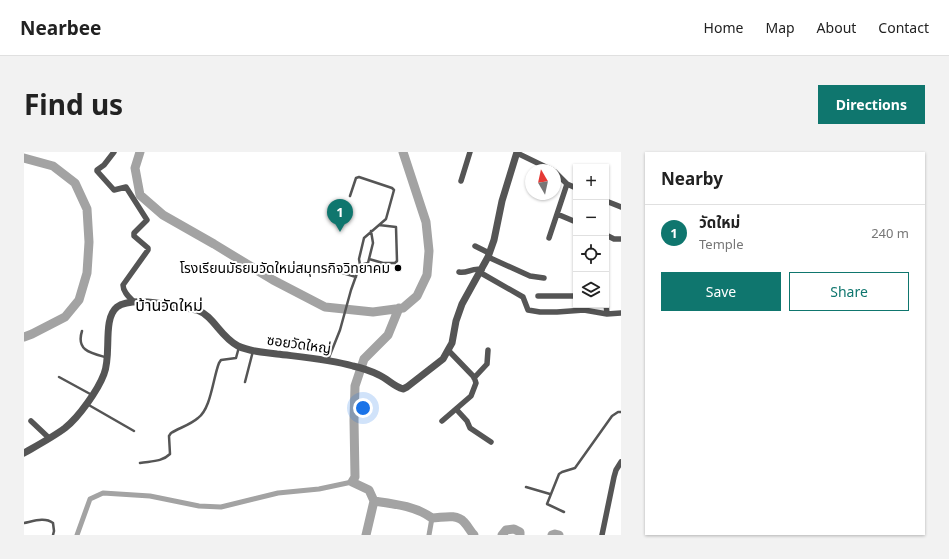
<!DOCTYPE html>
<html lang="en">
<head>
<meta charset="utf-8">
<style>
	body { margin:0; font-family:"Noto Sans","Noto Sans Thai",sans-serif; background:#f2f2f2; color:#222 }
	.controls { position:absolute; right:12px; top:12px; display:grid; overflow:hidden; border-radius:0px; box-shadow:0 1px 3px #0004 }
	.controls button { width:36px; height:36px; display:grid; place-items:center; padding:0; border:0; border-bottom:1px solid #e0e0e0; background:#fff; color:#222; font:20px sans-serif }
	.compass { position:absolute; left:501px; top:12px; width:36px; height:36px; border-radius:50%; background:#fff; box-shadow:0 1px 3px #0004; rotate:351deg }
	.you { position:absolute; left:339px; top:256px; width:14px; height:14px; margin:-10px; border:3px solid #fff; border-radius:50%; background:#1a73e8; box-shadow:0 0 0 6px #1a73e833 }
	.badge { display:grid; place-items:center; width:26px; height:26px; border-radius:50%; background:#0f766e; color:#fff; font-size:13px; font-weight:700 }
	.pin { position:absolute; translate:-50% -33px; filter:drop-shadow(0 1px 2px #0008) }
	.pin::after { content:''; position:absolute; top:21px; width:14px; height:12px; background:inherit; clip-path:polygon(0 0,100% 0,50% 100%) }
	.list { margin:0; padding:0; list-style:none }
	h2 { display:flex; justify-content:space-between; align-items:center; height:52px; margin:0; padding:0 16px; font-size:17px }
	h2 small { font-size:13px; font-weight:400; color:#767676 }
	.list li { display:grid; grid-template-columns:26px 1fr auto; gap:12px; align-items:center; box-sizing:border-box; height:56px; padding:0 16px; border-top:1px solid #e0e0e0 }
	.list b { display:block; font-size:15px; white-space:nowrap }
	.list p { margin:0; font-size:13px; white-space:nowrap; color:#767676 }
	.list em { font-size:13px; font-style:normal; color:#767676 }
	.actions { display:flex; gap:8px; padding:12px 16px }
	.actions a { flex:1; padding:9px 0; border:1px solid #0f766e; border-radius:0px; text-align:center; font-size:14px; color:#0f766e }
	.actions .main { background:#0f766e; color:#fff }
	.icon { flex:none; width:22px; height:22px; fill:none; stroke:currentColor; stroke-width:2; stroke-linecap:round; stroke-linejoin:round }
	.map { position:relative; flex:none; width:597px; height:383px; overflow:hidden; border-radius:0px }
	header { display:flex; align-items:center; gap:24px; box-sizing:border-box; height:56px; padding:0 20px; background:#fff; border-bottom:1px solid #e0e0e0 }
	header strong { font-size:19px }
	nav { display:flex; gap:22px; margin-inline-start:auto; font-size:14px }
	.intro { display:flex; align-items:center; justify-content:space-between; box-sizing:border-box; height:96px; padding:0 24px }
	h1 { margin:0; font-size:28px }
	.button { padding:10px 18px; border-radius:0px; background:#0f766e; color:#fff; font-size:14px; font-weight:700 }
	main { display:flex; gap:24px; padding:0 24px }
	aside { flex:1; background:#fff; border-radius:0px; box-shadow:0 1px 3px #0004 }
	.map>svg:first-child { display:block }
</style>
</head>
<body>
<header>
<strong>Nearbee</strong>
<nav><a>Home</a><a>Map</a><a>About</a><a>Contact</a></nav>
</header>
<div class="intro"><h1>Find us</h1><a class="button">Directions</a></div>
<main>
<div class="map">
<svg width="597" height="383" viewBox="0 0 597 383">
	<rect width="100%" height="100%" fill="#fff"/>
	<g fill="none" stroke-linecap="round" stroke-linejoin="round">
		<path stroke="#a3a3a3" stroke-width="5" d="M53,383l13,-36 13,-6 47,3 49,10 22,1 57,-14 41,-4 33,-7
			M405,383l3,-17"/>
		<path stroke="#a3a3a3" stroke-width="9" d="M116,0l-5,16 5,27 23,20 51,29 59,36 52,27 48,5 30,-4 14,-12 10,-21 2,-24 -3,-29 -23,-70
			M0,6l29,8 22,17 12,26 2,33 -2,31 -8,27 -14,17 -33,17 -8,3
			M350,349c21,3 41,5 58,17 10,0 24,-5 32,4 4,4 6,9 10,13
			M342,383l8,-34 -5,-11 -17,-8 3,-5 -1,-57 1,-34 9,-27 24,-24 11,-27
			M478,383l4,-5 8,-1 6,3v3
			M528,383l3,-1 4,1"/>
		<path stroke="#555" stroke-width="2.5" d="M345,107l14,4h12l2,-2 -1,-34 -17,-2
			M292,113l40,12
			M336,113l8,-2 5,-20 -2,-12
			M58,179c-6,19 8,22 23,26
			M304,208l12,-30 11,-40 9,-25 -1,-6 5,-21 22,-19 8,-29 -2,-2 -33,-11 -3,1 -6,18
			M35,225l33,18
			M221,230l8,-31
			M63,252l47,27
			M116,311c11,-2 22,-1 30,-9l-1,-18 2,-3c8,-5 19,-8 27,-15 13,-9 15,-40 21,-55l2,-3 15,-2 3,-11
			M502,335l24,7
			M540,360l-17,-8 12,-30 3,-2 13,-4 37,-52 6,-4h3
			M0,371c10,-2 21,-6 29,0l1,8 -1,4"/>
		<path stroke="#555" stroke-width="5.5" d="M90,0l-10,13 -7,5v1l17,19 12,-3 21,33 -13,13v3l14,12v2l-25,35c0,7 6,12 11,17
			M493,1l35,17
			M531,20l12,12 9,4
			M437,29l9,-29
			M582,49l15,6
			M533,62l19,8
			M582,83l8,4h7
			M525,86l18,-54
			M451,94l14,7
			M464,105l42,19 14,2
			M435,120c8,2 14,-5 23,-2
			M457,121l42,24 5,13 12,2h17l27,-2 23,4 14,-1
			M514,144h38
			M582,151l1,11
			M450,226l13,-14 1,-14
			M432,257l11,12 3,7 21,14
			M7,269l18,17
			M418,269l29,-25 5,-13 -2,-6 -26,-27
			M578,383l12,-58 2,-7 5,-8"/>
		<path stroke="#555" stroke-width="7" d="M0,301c14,-8 29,-16 41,-25 14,-11 33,-38 39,-54 8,-19 -2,-55 13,-67 16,-12 61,0 80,3 17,6 23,27 41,36 12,6 26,6 39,8 25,3 52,5 76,12 9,2 18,5 26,9 9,4 14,11 24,14l4,-2 36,-28 5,-9 4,-7 4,-22 6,-17 26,-47 6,-17 8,-39 15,-49"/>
	</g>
	<circle fill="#000" stroke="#fff" stroke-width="1.5" cx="374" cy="116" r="4"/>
	<g text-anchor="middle" stroke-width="4" stroke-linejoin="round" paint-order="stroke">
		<g font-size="14" fill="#000" stroke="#fff" text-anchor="end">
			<text x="366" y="121">โรงเรียนมัธยมวัดใหม่สมุทรกิจวิทยาคม</text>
		</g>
		<g font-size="14" fill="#000" stroke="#fff">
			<text transform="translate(275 192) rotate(8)" y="5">ซอยวัดใหญ่</text>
		</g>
		<g font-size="16" fill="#000" stroke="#fff">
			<text x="145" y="159">บ้านวัดใหม่</text>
		</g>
	</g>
</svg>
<div class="controls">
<button>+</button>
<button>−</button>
<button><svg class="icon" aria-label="locate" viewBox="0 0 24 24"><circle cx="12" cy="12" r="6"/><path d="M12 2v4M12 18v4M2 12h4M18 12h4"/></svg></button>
<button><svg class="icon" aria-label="layers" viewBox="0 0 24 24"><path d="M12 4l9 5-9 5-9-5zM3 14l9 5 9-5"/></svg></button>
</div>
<svg class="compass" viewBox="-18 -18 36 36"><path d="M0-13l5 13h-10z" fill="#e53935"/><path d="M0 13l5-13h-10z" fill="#767676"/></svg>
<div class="you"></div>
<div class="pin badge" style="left:316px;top:80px">1</div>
</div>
<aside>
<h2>Nearby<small></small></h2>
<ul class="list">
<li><span class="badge">1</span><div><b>วัดใหม่</b><p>Temple</p></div><em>240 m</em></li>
</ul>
<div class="actions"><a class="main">Save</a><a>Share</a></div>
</aside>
</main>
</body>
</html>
